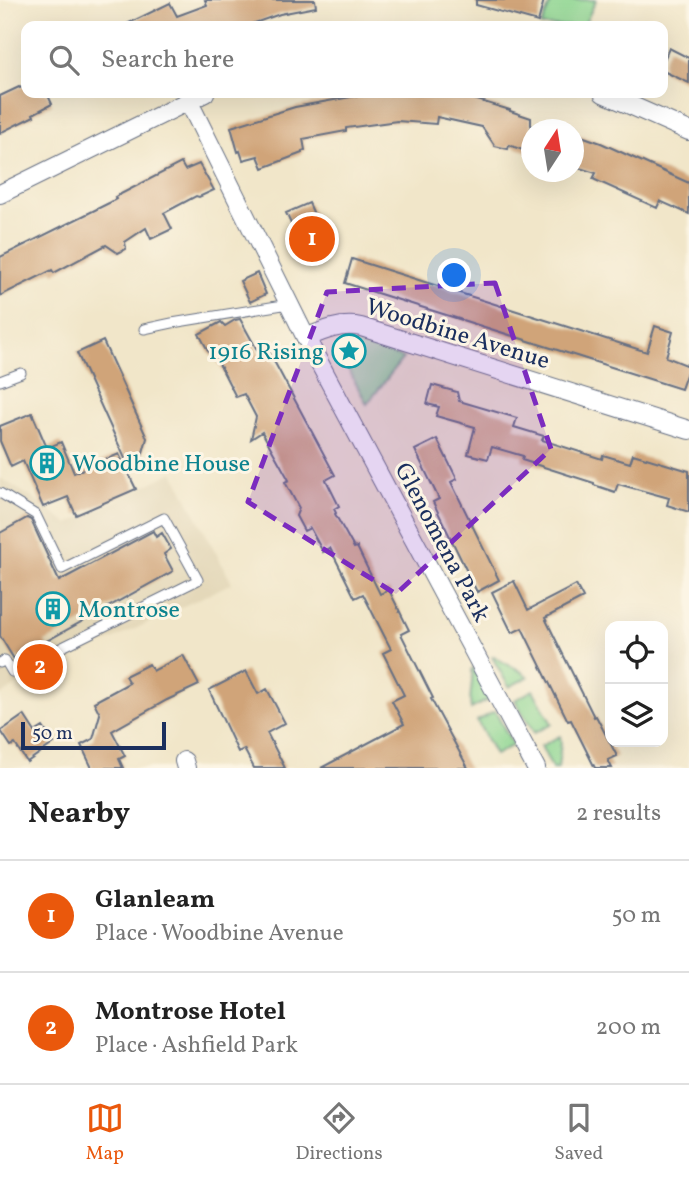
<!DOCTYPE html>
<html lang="en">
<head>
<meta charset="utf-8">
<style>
	body { margin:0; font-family:Vollkorn,serif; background:#f6f6f6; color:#222 }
	.controls { position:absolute; right:21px; bottom:21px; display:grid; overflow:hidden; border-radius:14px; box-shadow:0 7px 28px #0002 }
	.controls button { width:63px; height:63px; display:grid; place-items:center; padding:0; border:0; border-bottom:2px solid #e0e0e0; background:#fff; color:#222; font:35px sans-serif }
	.compass { position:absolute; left:521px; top:119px; width:63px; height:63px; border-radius:50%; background:#fff; box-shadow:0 7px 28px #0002; rotate:12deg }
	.scale { position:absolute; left:21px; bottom:18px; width:145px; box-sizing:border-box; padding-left:7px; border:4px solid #1b2f5e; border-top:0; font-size:19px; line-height:24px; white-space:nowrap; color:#1b2f5e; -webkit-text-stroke:5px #fcf5e5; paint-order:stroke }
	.you { position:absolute; left:455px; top:276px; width:24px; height:24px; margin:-18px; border:5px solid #fff; border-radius:50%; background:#1a73e8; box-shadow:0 0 0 10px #1a73e833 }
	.badge { display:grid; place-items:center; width:46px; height:46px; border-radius:50%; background:#ea580c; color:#fff; font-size:23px; font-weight:700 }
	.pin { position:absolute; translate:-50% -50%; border:4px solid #fff; box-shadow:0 2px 7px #0006 }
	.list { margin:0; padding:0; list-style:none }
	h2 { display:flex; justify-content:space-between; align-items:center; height:91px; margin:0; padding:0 28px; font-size:30px }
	h2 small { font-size:23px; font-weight:400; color:#767676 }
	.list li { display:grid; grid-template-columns:46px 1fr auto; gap:21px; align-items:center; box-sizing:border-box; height:112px; padding:0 28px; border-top:2px solid #e0e0e0 }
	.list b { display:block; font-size:26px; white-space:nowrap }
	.list p { margin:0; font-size:23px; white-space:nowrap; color:#767676 }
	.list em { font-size:23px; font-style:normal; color:#767676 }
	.icon { flex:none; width:38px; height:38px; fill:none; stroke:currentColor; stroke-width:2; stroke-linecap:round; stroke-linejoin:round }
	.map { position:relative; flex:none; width:689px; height:768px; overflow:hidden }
	.search { position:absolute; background:#fff; box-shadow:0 7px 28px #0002; left:21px; right:21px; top:21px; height:77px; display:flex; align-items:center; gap:18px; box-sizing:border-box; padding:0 24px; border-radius:14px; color:#767676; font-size:26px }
	.sheet { height:315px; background:#fff }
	nav { display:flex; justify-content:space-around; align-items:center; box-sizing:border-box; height:98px; border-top:2px solid #e0e0e0; background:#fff; font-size:19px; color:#767676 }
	nav a { display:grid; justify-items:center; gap:4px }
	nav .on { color:#ea580c }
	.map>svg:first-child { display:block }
</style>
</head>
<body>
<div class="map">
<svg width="689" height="768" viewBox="0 0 689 768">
	<rect width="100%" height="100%" fill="#fcf5e5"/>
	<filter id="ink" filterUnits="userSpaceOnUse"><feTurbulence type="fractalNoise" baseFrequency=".0143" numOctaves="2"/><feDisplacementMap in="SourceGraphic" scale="14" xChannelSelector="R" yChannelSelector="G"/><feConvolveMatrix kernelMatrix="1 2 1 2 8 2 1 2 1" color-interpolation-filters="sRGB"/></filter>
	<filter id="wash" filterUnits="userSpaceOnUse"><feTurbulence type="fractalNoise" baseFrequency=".00686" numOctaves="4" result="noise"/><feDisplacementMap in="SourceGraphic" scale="28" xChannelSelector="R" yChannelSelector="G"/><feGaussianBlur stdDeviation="1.57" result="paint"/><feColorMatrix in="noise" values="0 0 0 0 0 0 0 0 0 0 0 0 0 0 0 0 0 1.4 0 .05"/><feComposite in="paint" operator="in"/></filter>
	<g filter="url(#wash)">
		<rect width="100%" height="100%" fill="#f1e6c9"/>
		<path fill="#e3d7b8" d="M173,472l59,111 -137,65 -66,29 -29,19v-218l31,19 37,27z"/>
		<path fill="#8dd591" stroke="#548278" stroke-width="2" d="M552,0h44l-12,26h-43z
			M361,343l42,15 -36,46 -24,-44 1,-7 3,-7z
			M494,656c10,9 25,11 34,21l-19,10 -17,-30z
			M474,668l16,31 -19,10c-3,-13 3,-27 1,-40z
			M533,690l19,34 -18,9 -19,-33z
			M495,711l18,34 -18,10 -18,-34z
			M560,736l1,6 -3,26h-6l-11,-22z"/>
		<g id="blocks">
			<path fill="#d0a479" d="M205,0h110l1,7 -36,7 -34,12h-123l47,-23 7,13 30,-11z
				M476,0h68l-6,22 -62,-17z
				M669,48l20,10v25l-26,-12v-9z
				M26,85v8h21l5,11 -19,10 1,2 -34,17v-37l19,-9 1,1z
				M373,93h68l33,6 36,11v1l21,7v35l-22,-8 -1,4 -13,-3 -13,-19 -45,-10 -1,7 -39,-3 -51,7v3l-43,8 2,11 -3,1v2l-39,15 -5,-12 -15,4 -3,-9 -2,1 -7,-25 64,-20z
				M573,133l28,10 88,40v31l-29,-13 -3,7 -64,-29 3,-6 -23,-7z
				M181,163l4,7 14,-6 15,26 -15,7 -3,-1 -32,17 8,16 -21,10 -5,-11 -21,14 1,7 -8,4 -12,-8 -52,28 -2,-3 -52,26v-39l109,-54 7,-4 -1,-2z
				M309,203l18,41 -22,10 -19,-41z
				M352,259l295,93 8,-26 18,6 -7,25 23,9 -8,23 -336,-106z
				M257,273l9,21 -16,8 -10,-21z
				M240,319l20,36 8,-5 67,125 -9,5 13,26 -5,3 2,4 -1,1 19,34 3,-1 23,47 9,-4 20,40 -8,4 32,64 -2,1 37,69h-147l83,-44 -12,-23 12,-6 -21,-42 8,-4 -28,-55 -8,4 -25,-50 -7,4 -13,-24 -6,3 -8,-15 3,-8 -14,-26 4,-2 -27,-48 -11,7 5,-22 -12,-23 -8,3 -22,-43 -3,2 -12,-22 22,-12 4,4 10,-6z
				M103,341l44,97 -5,18 -15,7 -50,-110z
				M432,385l25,7 2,9 58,17 -3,9 30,9 -2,4 60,19 1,-4 27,8 3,-9 56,17v41l-22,-7 2,-7 -51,-14 -3,8 -21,-7v-2l-72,-23 1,-4 -31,-9 -4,12 -20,-5 7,-27 -39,-11 3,-9 -12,-3z
				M32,413l15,35 14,-6 13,31 45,-19 17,35 -60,26 -8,-18 -25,10 -20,-46 -12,6 -11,-26v-15z
				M437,439l20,40 -6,3 48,98 -22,12 -44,-90 6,-3 -24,-49z
				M27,518l4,2 28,61 94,-50 3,6 6,-4 9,16 -7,5 9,17 -128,71 2,5 -27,13 -2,-4 -4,3 -14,-23v-103z
				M514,581l14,29 48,-25 7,13 -38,20 49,99 2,-1 21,40 -9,4 4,8h-17l-24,-48 -3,1 -46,-93 -10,5 -20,-41z
				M183,655l16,30 -32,15 -55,31 13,25 -6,3 4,9h-31l-11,-23 12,-6 7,-25 -6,-12 35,-19 -4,-7 24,-12 4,7z
				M53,659l3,5 -27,13 -2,-4z
				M246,671l12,23 9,-5 18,34 -18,10 18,35h-31l-10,-19 -6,3 -29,-62z
				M24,715l11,17 8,-5 11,16 -27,19 -12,-18 -4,2 -10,-15z"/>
		</g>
	</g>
	<g filter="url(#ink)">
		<use href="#blocks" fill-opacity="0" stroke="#666f83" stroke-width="2"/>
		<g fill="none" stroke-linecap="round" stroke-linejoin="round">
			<defs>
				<path id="lane" d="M144,329l28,-6 117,-19
					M0,381l21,-8
					M0,493l36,22 26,54 102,-51 34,62 -186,92 -7,-12 -5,3"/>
				<path id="street" d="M603,93l86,38
					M188,100l118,238 230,430
					M0,194l205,-101
					M306,338c18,-8 35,-15 55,-11l328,103
					M184,761l2,7"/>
			</defs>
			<use href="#lane" stroke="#666f83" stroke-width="11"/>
			<use href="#street" stroke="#666f83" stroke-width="20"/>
			<use href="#lane" stroke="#fff" stroke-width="9"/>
			<use href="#street" stroke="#fff" stroke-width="18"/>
		</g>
	</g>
	<path fill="#7b2cbf" fill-opacity="0.2" stroke="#7b2cbf" stroke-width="5" stroke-dasharray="14 9" stroke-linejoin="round" d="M495,283l56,166 -155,145 -148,-92 79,-210z"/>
	<defs>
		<symbol id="sight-ring" viewBox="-11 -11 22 22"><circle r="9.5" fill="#fcf5e5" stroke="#0f9aa8" stroke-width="1.5"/><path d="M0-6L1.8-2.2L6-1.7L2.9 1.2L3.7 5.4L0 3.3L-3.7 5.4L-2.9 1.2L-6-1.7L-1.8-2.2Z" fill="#0f9aa8"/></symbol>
		<symbol id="building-ring" viewBox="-11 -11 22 22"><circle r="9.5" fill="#fcf5e5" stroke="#0f9aa8" stroke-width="1.5"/><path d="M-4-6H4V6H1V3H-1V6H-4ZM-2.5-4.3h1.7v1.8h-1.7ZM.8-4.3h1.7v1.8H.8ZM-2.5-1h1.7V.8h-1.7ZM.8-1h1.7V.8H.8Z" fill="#0f9aa8"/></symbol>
	</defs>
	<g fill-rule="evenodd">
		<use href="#sight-ring" x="330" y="332" width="38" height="38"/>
		<use href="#building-ring" x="28" y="444" width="38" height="38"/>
		<use href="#building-ring" x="34" y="590" width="38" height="38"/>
	</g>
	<g text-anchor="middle" stroke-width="6" stroke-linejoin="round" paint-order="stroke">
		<g font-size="24" fill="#1b2f5e" stroke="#fcf5e5">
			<text transform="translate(458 333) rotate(17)" y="8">Woodbine Avenue</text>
			<text transform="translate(443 542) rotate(62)" y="8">Glenomena Park</text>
		</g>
		<g font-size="24" fill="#0d838f" stroke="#fcf5e5" text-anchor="start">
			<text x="324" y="359" text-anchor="end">1916 Rising</text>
			<text x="72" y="471">Woodbine House</text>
			<text x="78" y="617">Montrose</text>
		</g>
	</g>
</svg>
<div class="controls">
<button><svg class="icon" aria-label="locate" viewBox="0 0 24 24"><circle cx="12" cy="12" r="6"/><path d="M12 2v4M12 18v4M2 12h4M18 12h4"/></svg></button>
<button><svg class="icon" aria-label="layers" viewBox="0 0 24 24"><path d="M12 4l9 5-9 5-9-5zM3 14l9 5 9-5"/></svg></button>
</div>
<svg class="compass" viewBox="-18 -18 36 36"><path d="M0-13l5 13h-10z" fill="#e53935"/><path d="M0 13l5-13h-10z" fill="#767676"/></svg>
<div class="scale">50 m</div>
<div class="you"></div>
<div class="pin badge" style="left:312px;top:239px">1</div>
<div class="pin badge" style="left:40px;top:667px">2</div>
<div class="search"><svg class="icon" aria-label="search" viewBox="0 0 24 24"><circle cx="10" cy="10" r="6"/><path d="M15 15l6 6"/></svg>Search here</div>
</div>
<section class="sheet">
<h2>Nearby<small>2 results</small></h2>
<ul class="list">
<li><span class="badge">1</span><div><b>Glanleam</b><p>Place · Woodbine Avenue</p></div><em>50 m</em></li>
<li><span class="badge">2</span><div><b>Montrose Hotel</b><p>Place · Ashfield Park</p></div><em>200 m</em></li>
</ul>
</section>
<nav>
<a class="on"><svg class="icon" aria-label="map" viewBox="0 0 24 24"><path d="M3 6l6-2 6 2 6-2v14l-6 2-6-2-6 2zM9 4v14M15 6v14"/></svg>Map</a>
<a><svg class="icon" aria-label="directions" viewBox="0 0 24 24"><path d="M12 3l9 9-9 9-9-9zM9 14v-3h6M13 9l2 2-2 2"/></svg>Directions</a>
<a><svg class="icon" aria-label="saved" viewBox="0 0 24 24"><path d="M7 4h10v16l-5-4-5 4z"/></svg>Saved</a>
</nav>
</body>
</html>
